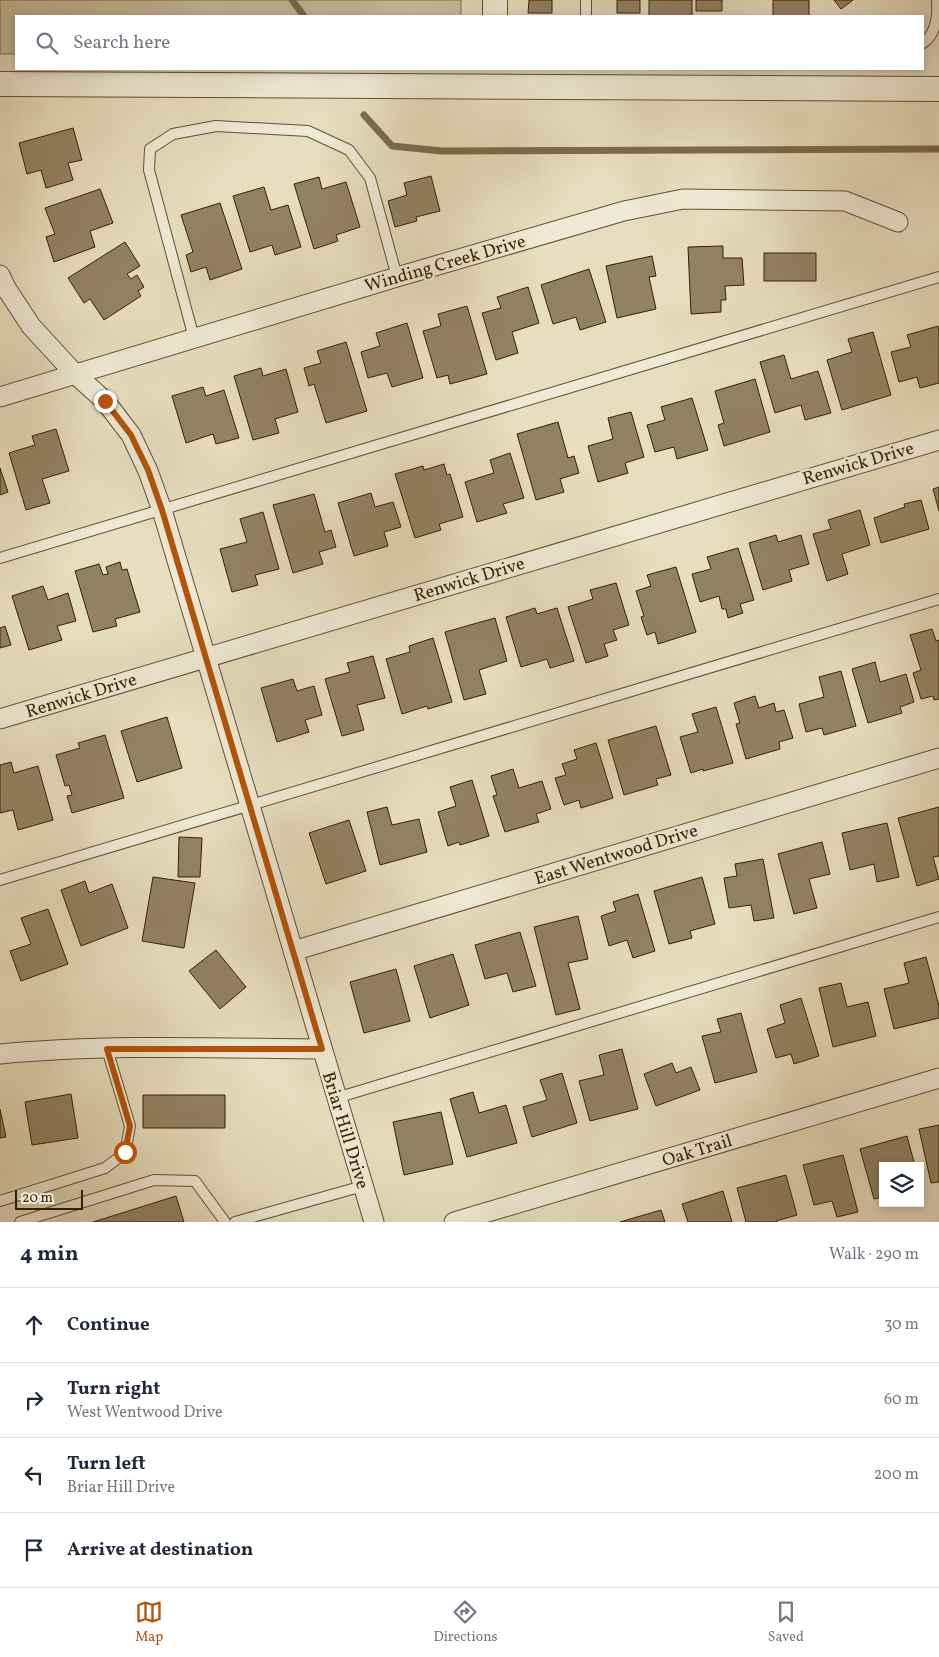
<!DOCTYPE html>
<html lang="en">
<head>
<meta charset="utf-8">
<style>
	body { margin:0; font-family:Vollkorn,serif; background:#f2f2f3; color:#1f2937 }
	.controls { position:absolute; right:15px; bottom:15px; display:grid; overflow:hidden; border-radius:0px; box-shadow:0 2px 8px #0003 }
	.controls button { width:45px; height:45px; display:grid; place-items:center; padding:0; border:0; border-bottom:1px solid #e0e1e3; background:#fff; color:#1f2937; font:25px sans-serif }
	.scale { position:absolute; left:15px; bottom:12px; width:68px; box-sizing:border-box; padding-left:5px; border:2px solid #351f01; border-top:0; font-size:14px; line-height:18px; white-space:nowrap; color:#351f01; -webkit-text-stroke:4px #efead5; paint-order:stroke }
	.stop { position:absolute; width:15px; height:15px; margin:-11px; border:4px solid #b45309; border-radius:50%; background:#fff }
	.stop.end { background:#b45309; border-color:#fff; box-shadow:0 1px 5px #0008 }
	.list { margin:0; padding:0; list-style:none }
	h2 { display:flex; justify-content:space-between; align-items:center; height:65px; margin:0; padding:0 20px; font-size:21px }
	h2 small { font-size:16px; font-weight:400; color:#747a83 }
	.list li { display:grid; grid-template-columns:32px 1fr auto; gap:15px; align-items:center; box-sizing:border-box; height:75px; padding:0 20px; border-top:1px solid #e0e1e3 }
	.list b { display:block; font-size:19px; white-space:nowrap }
	.list p { margin:0; font-size:16px; white-space:nowrap; color:#747a83 }
	.list em { font-size:16px; font-style:normal; color:#747a83 }
	.icon { flex:none; width:28px; height:28px; fill:none; stroke:currentColor; stroke-width:2; stroke-linecap:round; stroke-linejoin:round }
	.map { position:relative; flex:none; width:939px; height:1222px; overflow:hidden }
	.search { position:absolute; background:#fff; box-shadow:0 2px 8px #0003; left:15px; right:15px; top:15px; height:55px; display:flex; align-items:center; gap:12px; box-sizing:border-box; padding:0 18px; border-radius:0px; color:#747a83; font-size:19px }
	.sheet { height:365px; background:#fff }
	nav { display:flex; justify-content:space-around; align-items:center; box-sizing:border-box; height:70px; border-top:1px solid #e0e1e3; background:#fff; font-size:14px; color:#747a83 }
	nav a { display:grid; justify-items:center; gap:2px }
	nav .on { color:#b45309 }
	.map>svg:first-child { display:block }
</style>
</head>
<body>
<div class="map">
<svg width="939" height="1222" viewBox="0 0 939 1222">
	<rect width="100%" height="100%" fill="#e7debf"/>
	<filter id="stains"><feTurbulence type="fractalNoise" baseFrequency=".004" numOctaves="4"/><feColorMatrix values="0 0 0 0 .2 0 0 0 0 .09 0 0 0 0 .02 0 0 0 .5 -.17"/></filter>
	<radialGradient id="worn" r=".72"><stop offset=".6" stop-color="#630" stop-opacity="0"/><stop offset="1" stop-color="#630" stop-opacity=".3"/></radialGradient>
	<path fill="#c9be9f" stroke="#7f6e50" d="M0,0h461v16h-445v38h-16z"/>
	<g fill="none" stroke-linecap="round" stroke-linejoin="round">
		<path stroke="#7b6b4c" stroke-width="7" d="M292,0l12,16
			M364,115l28,31 50,5 497,-2"/>
	</g>
	<path fill="#928264" stroke="#351f01" d="M529,0h23v13h-24z
		M617,0h23v13h-23z
		M649,0h43v16h-43z
		M696,0h26v11h-26z
		M773,0h36v16h-36z
		M834,0h19l-12,9z
		M73,128l9,32 -14,3 5,17 -27,8 -5,-18 -14,4 -8,-31z
		M431,176l9,35 -24,6 1,4 -22,6 -7,-26 19,-6 -3,-12z
		M319,177l3,12 24,-7 14,45 -24,8 2,6 -24,8 -20,-65z
		M264,187l7,23 17,-5 13,42 -26,8 -3,-10 -22,7 -17,-56z
		M100,189l13,34 -23,8 5,16 -41,15 -8,-25 9,-3 -10,-26z
		M220,203l22,66 -32,11 -4,-13 -15,5 -5,-17 7,-3 -12,-37z
		M125,242l15,24 -13,8 4,5 6,-4 7,12 -6,4 3,5 -37,24 -14,-21 -6,4 -16,-25z
		M723,246v12h19l2,27 -19,1 1,14h-5v12l-30,2 -3,-67z
		M764,253h52v28h-52z
		M652,256l4,20 -7,1 7,32 -39,9 -11,-52z
		M589,269l17,53 -26,8 -4,-13 -23,7 -12,-39z
		M528,287l11,36 -27,9 6,21 -22,7 -14,-47 19,-5 -4,-11z
		M467,306l20,68 -37,10 -2,-9 -11,3 -14,-47 18,-5 -3,-12z
		M407,323l16,55 -31,9 -5,-14 -19,5 -7,-26 19,-6 -4,-13z
		M938,326l1,6v51l-19,5 -3,-11 -18,5 -8,-30 20,-5 -4,-12z
		M873,332l18,63 -49,15 -15,-50 25,-8 -4,-13z
		M346,342l21,69 -41,12 -12,-39 -5,2 -5,-18 17,-5 -4,-12z
		M784,355l7,24 27,-8 13,42 -26,7 -4,-15 -26,8 -15,-51z
		M261,368l2,8 23,-7 12,43 -23,7 4,14 -26,7 -19,-64z
		M755,379l15,53 -46,14 -6,-21 6,-2 -9,-32z
		M203,387l3,9 18,-6 15,48 -23,6 -3,-10 -27,9 -14,-47z
		M692,398l16,52 -31,9 -3,-12 -19,5 -8,-27 18,-5 -4,-13z
		M631,412l13,45 -19,6 3,10 -30,9 -10,-36 25,-7 -5,-21z
		M558,422l10,36 6,-2 5,17 -19,6 4,13 -28,8 -19,-66z
		M56,429l13,42 -27,8 8,24 -24,7 -17,-57 26,-8 -3,-9z
		M510,453l14,45 -21,6 4,9 -30,9 -12,-40 29,-9 -4,-13z
		M444,464l3,11 3,-1 13,43 -24,7 2,6 -26,8 -20,-64 28,-8 1,4z
		M0,468l8,24 -8,3z
		M939,487v24l-6,-22z
		M371,493l4,14 18,-5 8,25 -17,5 4,14 -34,10 -16,-53z
		M314,494l11,38 6,-2 5,17 -17,5 4,12 -30,9 -20,-68z
		M921,500l8,29 -48,14 -7,-25 31,-11 -1,-3z
		M860,510l10,35 -28,9 6,20 -21,7 -14,-47 18,-5 -3,-9z
		M263,512l16,57 -24,6 3,10 -26,7 -12,-43 27,-7 -7,-23z
		M776,535l2,7 23,-7 8,29 -20,6 3,11 -29,9 -14,-47z
		M738,548l16,52 -14,4 3,9 -15,5 -2,-9h-4l-3,-13 -19,6 -8,-28 19,-5 -4,-12z
		M120,562l2,8 5,-1 13,43 -25,7 2,7 -24,6 -18,-61 24,-7 4,11 5,-1 -2,-7z
		M676,567l20,65 -38,12 -3,-12 -8,3 -6,-18 3,-1 -8,-25 15,-5 -4,-11z
		M616,583l13,42 -16,5 4,10 -13,4 4,12 -22,7 -18,-56 25,-8 -3,-9z
		M43,586l5,14 20,-7 8,28 -19,5 5,14 -33,10 -17,-54z
		M535,608l2,6 20,-6 17,53 -24,7 -3,-9 -26,8 -15,-50z
		M495,618l12,43 -28,9 7,24 -22,6 -19,-68z
		M5,626l6,19 -11,3v-20z
		M932,629l4,12 3,-1v59l-5,1 -1,-4 -12,3 -8,-26 8,-3 -11,-35z
		M433,638l19,64 -24,7 -1,-3 -25,8 -16,-55 24,-7 -1,-6z
		M373,656l12,42 -28,7 7,25 -22,6 -17,-57 25,-7 -3,-9z
		M875,662l5,20 26,-8 8,28 -14,5 2,6 -34,10 -16,-54z
		M841,671l15,55 -32,9 -2,-7 -16,4 -7,-28 25,-7 -5,-20z
		M293,679l4,12 17,-5 8,29 -17,5 4,12 -32,10 -16,-54z
		M755,696l4,12 15,-5 2,9 8,-2 9,28 -14,4 1,7 -34,10 -10,-35 4,-1 -6,-20z
		M716,707l17,56 -30,8v-2l-12,4 -11,-36 18,-5 -6,-18z
		M167,717l15,51 -45,14 -16,-51z
		M656,726l15,49 -15,4 2,6 -34,10 -16,-55z
		M105,735l19,63 -52,15 -5,-17 5,-1 -3,-10 -4,1 -9,-31 24,-7 -2,-5z
		M596,743l17,55 -32,10 -2,-8 -15,5 -9,-27 11,-3 -4,-11 15,-5 -3,-9z
		M11,762l3,11 24,-7 15,54 -35,10 -5,-20 -13,3v-48z
		M513,769l6,19 23,-7 9,28 -15,5 3,8 -34,10 -12,-36 4,-1 -6,-19z
		M472,780l17,56 -29,9 -1,-3 -11,4 -10,-34 18,-6 -6,-19z
		M387,807l5,18 27,-6 8,33 -47,13 -13,-53z
		M939,807v49l-6,1 6,22 -22,7 -19,-68z
		M349,820l17,51 -40,13 -17,-51z
		M887,823l12,54 -22,5 -3,-18 -24,6 -8,-37z
		M179,837l23,1 -2,39h-22z
		M822,842l8,32 -21,5 8,29 -23,6 -16,-60z
		M763,859l11,59 -20,3 -3,-16 -22,3 -5,-30 13,-2 -2,-12z
		M153,877l42,6 -11,65 -42,-7z
		M702,877l13,47 -25,7 2,7 -23,6 -15,-53z
		M85,881l4,12 23,-9 16,44 -47,18 -20,-56z
		M638,894l17,57 -22,7 -6,-18 -18,6 -8,-30 15,-5 -3,-9z
		M48,909l20,55 -47,17 -11,-30 21,-7 -10,-26z
		M578,916l10,43 -20,4 12,46 -24,6 -22,-88z
		M520,932l16,54 -23,6 -6,-19 -22,6 -10,-34z
		M216,950l30,37 -26,22 -31,-38z
		M453,954l16,51 -39,13 -16,-52z
		M926,957l13,49v12l-45,11 -10,-40 25,-6 -5,-20z
		M396,969l14,52 -46,12 -14,-51z
		M841,983l6,24 21,-5 8,34 -43,11 -14,-59z
		M801,998l18,58 -25,8 -3,-10 -15,4 -9,-29 18,-6 -5,-18z
		M741,1013l16,59 -42,11 -13,-47 19,-4 -4,-13z
		M622,1049l16,60 -48,12 -11,-40 25,-6 -5,-20z
		M672,1063l4,10 15,-6 9,23 -44,16 -12,-32z
		M562,1073l15,50 -45,14 -9,-30 24,-7 -7,-20z
		M473,1092l6,21 27,-8 11,38 -50,14 -17,-58z
		M71,1094l7,44 -46,7 -7,-43z
		M143,1095h82v33h-82z
		M0,1109l6,28 -6,1z
		M441,1112l12,52 -49,11 -11,-53z
		M939,1125v57l-8,1 -12,-54z
		M907,1136l8,30h-32v31l-9,2 -14,-50z
		M843,1155l15,57 -21,5 -5,-16 -18,4 -11,-40z
		M786,1175l11,40 -21,6 1,1h-31l-9,-34z
		M723,1191l9,31h-44l-6,-18z
		M176,1196l8,26h-91z
		M661,1210l4,12h-45z"/>
	<g fill="none" stroke-linecap="round" stroke-linejoin="round">
		<defs>
			<path id="service" d="M586,0v16
				M923,43c13,-9 15,-28 14,-43
				M194,338l-45,-168 1,-21 23,-15 43,-8 92,5 41,19 21,28 27,99
				M0,558l939,-281
				M0,880l939,-281
				M336,1098l603,-181
				M0,1201l105,-33 20,-15 5,-27 -23,-77
				M20,1222l134,-42 41,1 30,41
				M235,1222l128,-36"/>
			<path id="minor" d="M0,275l6,13 25,38 44,48 30,27 26,34 17,36 14,39 212,712
				M0,397l397,-120 227,-66 59,-12 162,2 53,21
				M0,719l939,-279
				M293,951l646,-193
				M0,1054c107,-10 215,-6 322,-5
				M454,1222l485,-144"/>
			<path id="tertiary" d="M495,0v16
				M0,84l939,5"/>
		</defs>
		<use href="#service" stroke="#624f30" stroke-width="12"/>
		<use href="#minor" stroke="#624f30" stroke-width="21"/>
		<use href="#tertiary" stroke="#624f30" stroke-width="26"/>
		<use href="#service" stroke="#efead5" stroke-width="10"/>
		<use href="#minor" stroke="#efead5" stroke-width="19"/>
		<use href="#tertiary" stroke="#efead5" stroke-width="24"/>
	</g>
	<g fill="none" stroke-linecap="round" stroke-linejoin="round">
		<path stroke="#b45309" stroke-width="6" d="M105,401l26,34 17,35 14,40 160,539h-215l23,77 -5,26"/>
	</g>
	<g text-anchor="middle" stroke-width="5" stroke-linejoin="round" paint-order="stroke">
		<g font-size="18" fill="#351f01" stroke="#efead5">
			<text transform="translate(445 263) rotate(-16)" y="6">Winding Creek Drive</text>
			<text transform="translate(858 463) rotate(-16)" y="6">Renwick Drive</text>
			<text transform="translate(469 579) rotate(-17)" y="6">Renwick Drive</text>
			<text transform="translate(81 695) rotate(-17)" y="6">Renwick Drive</text>
			<text transform="translate(616 854) rotate(-17)" y="6">East Wentwood Drive</text>
			<text transform="translate(346 1130) rotate(73)" y="6">Briar Hill Drive</text>
			<text transform="translate(697 1150) rotate(-17)" y="6">Oak Trail</text>
		</g>
	</g>
	<rect width="100%" height="100%" filter="url(#stains)"/>
	<rect width="100%" height="100%" fill="url(#worn)"/>
</svg>
<div class="controls">
<button><svg class="icon" aria-label="layers" viewBox="0 0 24 24"><path d="M12 4l9 5-9 5-9-5zM3 14l9 5 9-5"/></svg></button>
</div>
<div class="scale">20 m</div>
<div class="stop" style="left:125px;top:1152px"></div>
<div class="stop end" style="left:105px;top:401px"></div>
<div class="search"><svg class="icon" aria-label="search" viewBox="0 0 24 24"><circle cx="10" cy="10" r="6"/><path d="M15 15l6 6"/></svg>Search here</div>
</div>
<section class="sheet">
<h2>4 min<small>Walk · 290 m</small></h2>
<ul class="list">
<li><svg class="icon" aria-label="ahead" viewBox="0 0 24 24"><path d="M12 20V5M6 11l6-6 6 6"/></svg><div><b>Continue</b></div><em>30 m</em></li>
<li><svg class="icon" aria-label="right" viewBox="0 0 24 24"><path d="M7 20v-9h11M14 6l5 5-5 5"/></svg><div><b>Turn right</b><p>West Wentwood Drive</p></div><em>60 m</em></li>
<li><svg class="icon" aria-label="left" viewBox="0 0 24 24"><path d="M17 20v-9H6M10 6l-5 5 5 5"/></svg><div><b>Turn left</b><p>Briar Hill Drive</p></div><em>200 m</em></li>
<li><svg class="icon" aria-label="arrive" viewBox="0 0 24 24"><path d="M6 21V4h12l-3 4 3 4H6"/></svg><div><b>Arrive at destination</b></div></li>
</ul>
</section>
<nav>
<a class="on"><svg class="icon" aria-label="map" viewBox="0 0 24 24"><path d="M3 6l6-2 6 2 6-2v14l-6 2-6-2-6 2zM9 4v14M15 6v14"/></svg>Map</a>
<a><svg class="icon" aria-label="directions" viewBox="0 0 24 24"><path d="M12 3l9 9-9 9-9-9zM9 14v-3h6M13 9l2 2-2 2"/></svg>Directions</a>
<a><svg class="icon" aria-label="saved" viewBox="0 0 24 24"><path d="M7 4h10v16l-5-4-5 4z"/></svg>Saved</a>
</nav>
</body>
</html>
